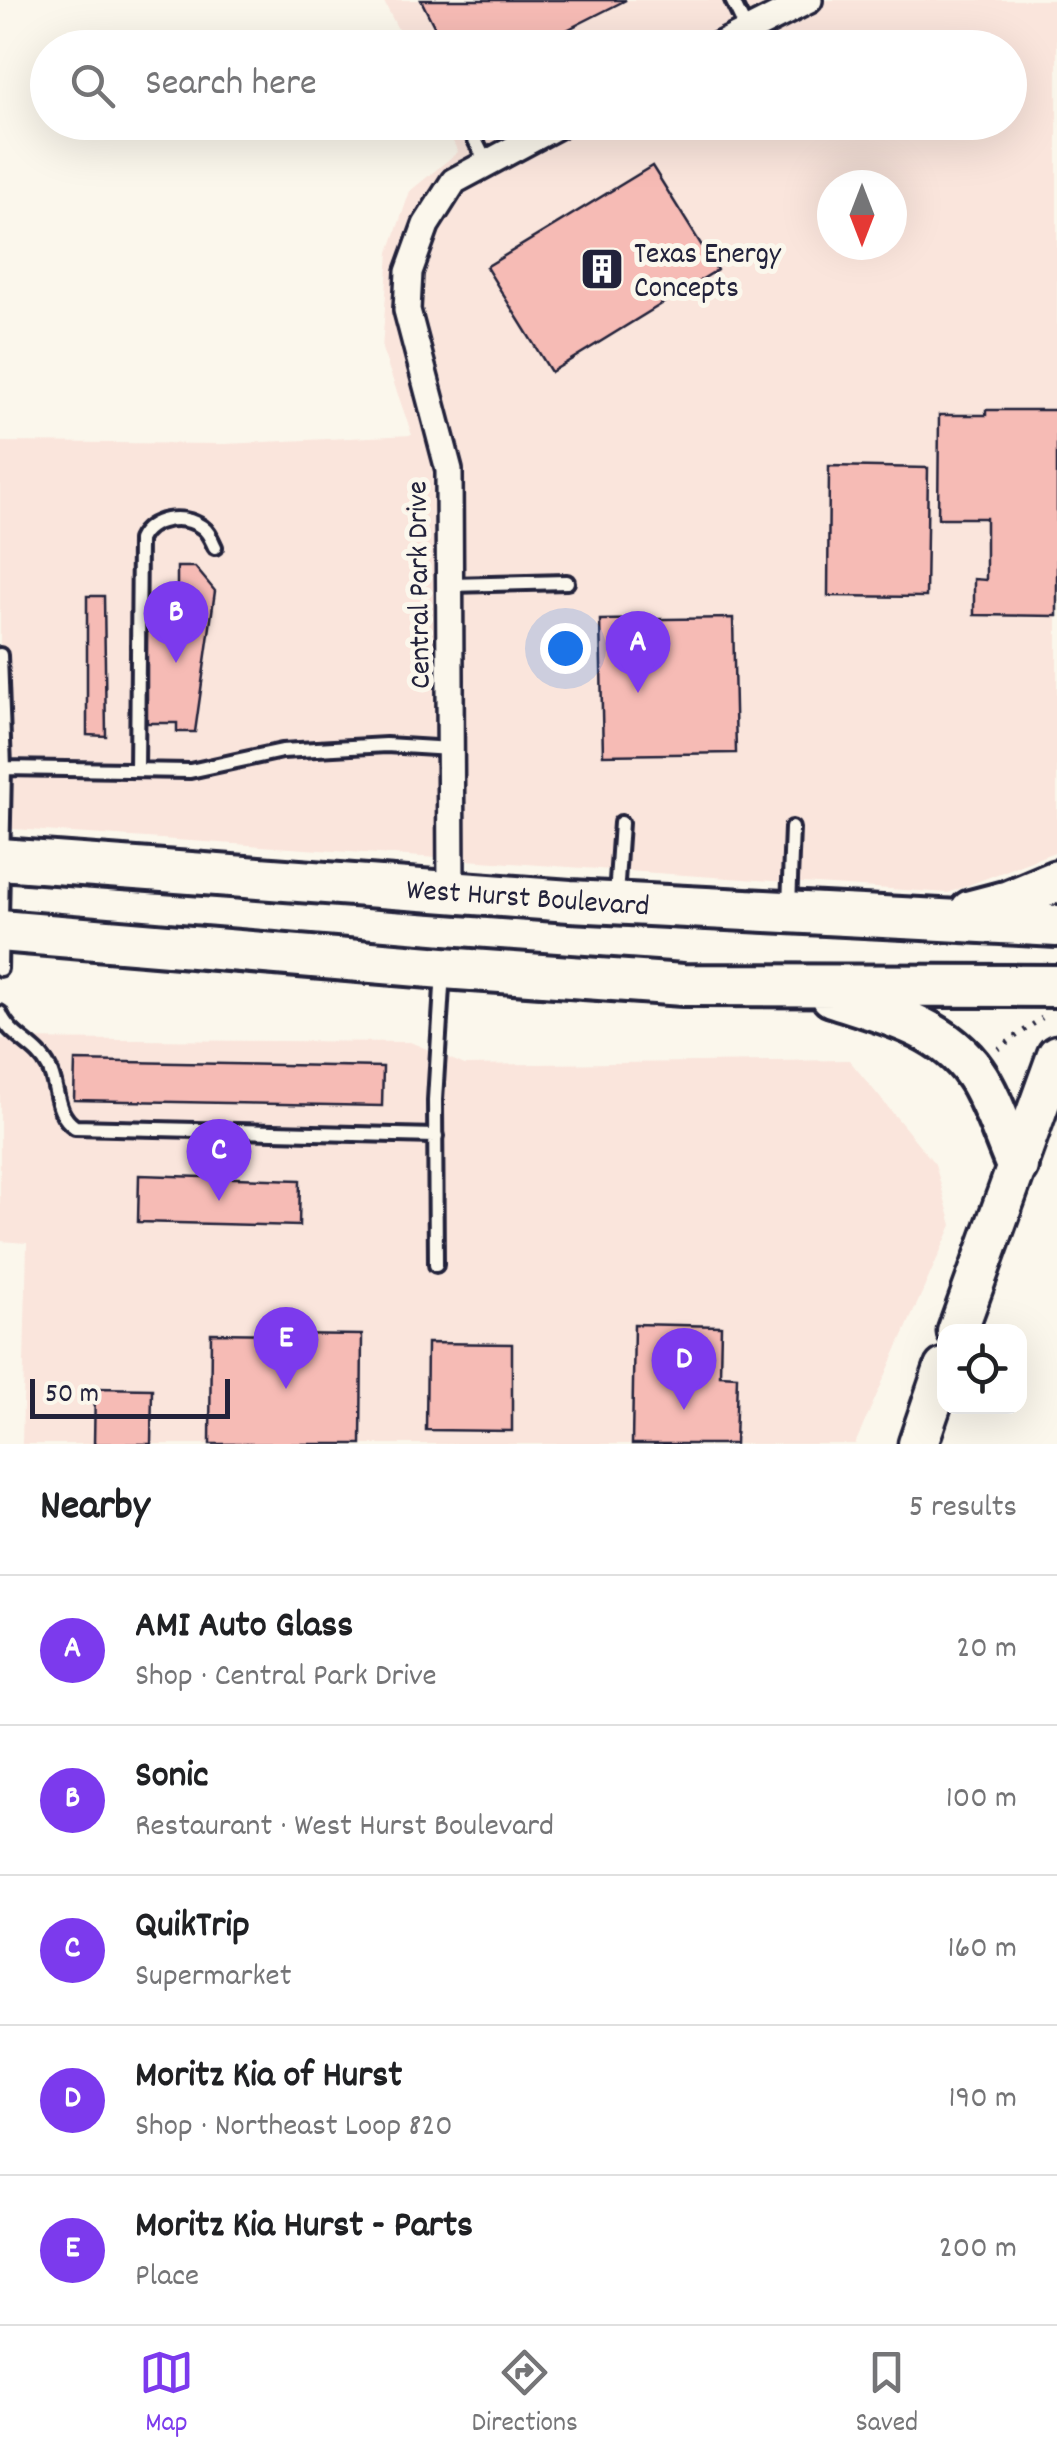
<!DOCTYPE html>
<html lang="en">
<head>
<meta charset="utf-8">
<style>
	body { margin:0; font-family:Dekko,sans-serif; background:#f2f2f2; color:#202124 }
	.controls { position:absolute; right:30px; bottom:30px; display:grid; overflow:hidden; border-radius:20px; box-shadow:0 10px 40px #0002 }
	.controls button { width:90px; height:90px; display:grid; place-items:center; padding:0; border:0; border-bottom:2px solid #e0e0e0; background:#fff; color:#202124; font:50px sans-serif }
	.compass { position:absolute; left:817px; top:170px; width:90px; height:90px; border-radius:50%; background:#fff; box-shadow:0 10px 40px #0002; rotate:180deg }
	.scale { position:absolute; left:30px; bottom:25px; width:200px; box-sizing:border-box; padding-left:10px; border:5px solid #22223b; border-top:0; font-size:28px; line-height:35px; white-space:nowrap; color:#22223b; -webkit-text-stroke:8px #fbf7ec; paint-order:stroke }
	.you { position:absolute; left:565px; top:648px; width:35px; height:35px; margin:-25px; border:8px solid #fff; border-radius:50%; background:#1a73e8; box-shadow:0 0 0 15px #1a73e833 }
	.badge { display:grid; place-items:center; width:65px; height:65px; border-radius:50%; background:#7c3aed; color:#fff; font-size:32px; font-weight:700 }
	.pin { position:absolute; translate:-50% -82px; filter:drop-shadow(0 2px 5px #0008) }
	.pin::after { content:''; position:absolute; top:52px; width:35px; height:30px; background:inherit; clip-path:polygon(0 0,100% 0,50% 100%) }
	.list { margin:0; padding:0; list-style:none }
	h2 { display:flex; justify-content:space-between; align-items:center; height:130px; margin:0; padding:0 40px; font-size:42px }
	h2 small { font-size:32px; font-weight:400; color:#757577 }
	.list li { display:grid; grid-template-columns:65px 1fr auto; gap:30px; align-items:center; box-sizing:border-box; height:150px; padding:0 40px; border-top:2px solid #e0e0e0 }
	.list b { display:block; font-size:38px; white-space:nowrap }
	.list p { margin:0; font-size:32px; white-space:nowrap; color:#757577 }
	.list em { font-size:32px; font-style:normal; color:#757577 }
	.icon { flex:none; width:55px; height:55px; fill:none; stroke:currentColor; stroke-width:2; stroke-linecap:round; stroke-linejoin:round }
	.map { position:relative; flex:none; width:1057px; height:1444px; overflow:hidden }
	.search { position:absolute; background:#fff; box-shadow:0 10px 40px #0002; left:30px; right:30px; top:30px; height:110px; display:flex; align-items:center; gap:25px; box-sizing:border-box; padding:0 35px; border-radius:55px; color:#757577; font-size:38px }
	.sheet { height:880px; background:#fff }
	nav { display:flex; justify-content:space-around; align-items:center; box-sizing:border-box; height:140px; border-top:2px solid #e0e0e0; background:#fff; font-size:28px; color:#757577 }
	nav a { display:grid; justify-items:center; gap:5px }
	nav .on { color:#7c3aed }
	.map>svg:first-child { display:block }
</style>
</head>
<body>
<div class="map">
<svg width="1057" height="1444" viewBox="0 0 1057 1444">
	<rect width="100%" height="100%" fill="#fbf7ec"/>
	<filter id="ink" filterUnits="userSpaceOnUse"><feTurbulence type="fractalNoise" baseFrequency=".01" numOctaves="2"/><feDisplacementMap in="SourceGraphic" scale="20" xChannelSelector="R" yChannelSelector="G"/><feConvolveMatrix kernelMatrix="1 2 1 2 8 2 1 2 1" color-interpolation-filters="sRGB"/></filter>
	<g filter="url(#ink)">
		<path fill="#fae5dc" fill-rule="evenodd" d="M383,0h674v851l-109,42 -948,-65v-386l224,2 188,-9 -30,-86 7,-97 21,-61 48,-39 -14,-29 566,-1v-74l-603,-1zM832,185h60v60h-60z
			M0,1039l410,3 55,23 384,-5 86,104 17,61 -97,219h-833l5,-201 -27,-2z"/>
		<path fill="#f6bbb5" stroke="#22223b" stroke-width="2.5" d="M421,0h205l-95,48h-86z
			M652,166l65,104 -166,102 -65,-105z
			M986,410h71v206l-83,-1v-36l12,1v-62h-48l1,-103h47z
			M829,466l99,2 -2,129 -98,-1z
			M177,567h18l20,24 -20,141h-18v-9h-30v-120h30z
			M87,596h17l2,140 -19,-1z
			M733,618l3,135 -133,2 -3,-135z
			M75,1061l308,6 -1,39 -308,-6z
			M139,1175l161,5 -1,46 -161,-4z
			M634,1324l87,2 -1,49 17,1 -2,68h-103z
			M211,1333l151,2 -1,109h-151z
			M427,1343l85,1v87l-86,-1z
			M95,1388l57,1 -1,55h-57z"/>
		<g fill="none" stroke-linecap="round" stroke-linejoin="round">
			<defs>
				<path id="lane" d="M732,0l15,31
					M466,122l20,40
					M450,585l117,-3
					M0,655l4,113
					M137,770l2,-230c10,-22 43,-27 63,-13 7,5 9,12 13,20
					M616,896l5,-73
					M789,906l3,-78
					M0,969l4,-201 186,3 92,-20 104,-6 65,4
					M0,1013c10,25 38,32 49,55 10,20 5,45 26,59l361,9
					M436,1265l-1,-165 8,-129"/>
				<path id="street" d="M714,48l95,-48
					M451,890l-2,-420 -42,-160 2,-38 17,-47 28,-44 110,-59"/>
				<path id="secondary" d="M957,1332l100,-277
					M918,1444l26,-76"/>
				<path id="primary" d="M0,859l570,42 487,25
					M971,911l38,-10 48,-20
					M0,931l443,37 240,17 374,1
					M832,996c51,17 111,30 143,77 16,22 30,66 42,93"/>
			</defs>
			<use href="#lane" stroke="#22223b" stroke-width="20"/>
			<use href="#street" stroke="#22223b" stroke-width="32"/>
			<use href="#secondary" stroke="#22223b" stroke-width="45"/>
			<use href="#primary" stroke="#22223b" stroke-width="48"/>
			<path stroke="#22223b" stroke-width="5" stroke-dasharray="2.5 8" stroke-linecap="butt" d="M998,1049l44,-31"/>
			<use href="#lane" stroke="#fbf7ec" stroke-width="12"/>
			<use href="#street" stroke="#fbf7ec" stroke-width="25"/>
			<use href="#secondary" stroke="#fbf7ec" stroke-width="38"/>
			<use href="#primary" stroke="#fbf7ec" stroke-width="40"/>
		</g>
	</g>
	<defs>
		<symbol id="building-square" viewBox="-11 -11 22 22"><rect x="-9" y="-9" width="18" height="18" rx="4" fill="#22223b" stroke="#fbf7ec"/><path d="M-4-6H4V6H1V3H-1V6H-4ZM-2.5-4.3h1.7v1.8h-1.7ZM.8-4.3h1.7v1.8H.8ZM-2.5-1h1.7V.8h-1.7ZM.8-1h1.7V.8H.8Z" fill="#fff"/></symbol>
	</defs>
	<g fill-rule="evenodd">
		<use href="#building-square" x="577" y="244" width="50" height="50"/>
	</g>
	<g text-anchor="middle" stroke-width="10" stroke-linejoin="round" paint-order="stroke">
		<g font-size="30" fill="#22223b" stroke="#fbf7ec" text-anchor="start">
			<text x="634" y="262">Texas Energy<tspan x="634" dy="34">Concepts</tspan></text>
		</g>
		<g font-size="30" fill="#22223b" stroke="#fbf7ec">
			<text transform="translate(417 585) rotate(-91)" y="10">Central Park Drive</text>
			<text transform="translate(528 896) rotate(4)" y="10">West Hurst Boulevard</text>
		</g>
	</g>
</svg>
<div class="controls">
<button><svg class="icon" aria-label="locate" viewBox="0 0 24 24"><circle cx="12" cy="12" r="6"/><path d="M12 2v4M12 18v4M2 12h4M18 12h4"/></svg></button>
</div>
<svg class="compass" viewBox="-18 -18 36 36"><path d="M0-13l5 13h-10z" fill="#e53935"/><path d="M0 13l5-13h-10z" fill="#757577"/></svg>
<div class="scale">50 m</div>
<div class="you"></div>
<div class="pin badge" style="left:638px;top:693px">A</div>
<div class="pin badge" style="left:176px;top:663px">B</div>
<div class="pin badge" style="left:219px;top:1201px">C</div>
<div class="pin badge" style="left:684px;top:1410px">D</div>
<div class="pin badge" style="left:286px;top:1389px">E</div>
<div class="search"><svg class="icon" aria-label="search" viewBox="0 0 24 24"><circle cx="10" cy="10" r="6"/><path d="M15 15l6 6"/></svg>Search here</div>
</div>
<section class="sheet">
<h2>Nearby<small>5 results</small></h2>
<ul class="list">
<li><span class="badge">A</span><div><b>AMI Auto Glass</b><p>Shop · Central Park Drive</p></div><em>20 m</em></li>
<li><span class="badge">B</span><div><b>Sonic</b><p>Restaurant · West Hurst Boulevard</p></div><em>100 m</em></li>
<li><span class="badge">C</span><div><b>QuikTrip</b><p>Supermarket</p></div><em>160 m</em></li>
<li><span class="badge">D</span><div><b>Moritz Kia of Hurst</b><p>Shop · Northeast Loop 820</p></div><em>190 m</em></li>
<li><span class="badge">E</span><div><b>Moritz Kia Hurst - Parts</b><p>Place</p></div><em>200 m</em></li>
</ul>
</section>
<nav>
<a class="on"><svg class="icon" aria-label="map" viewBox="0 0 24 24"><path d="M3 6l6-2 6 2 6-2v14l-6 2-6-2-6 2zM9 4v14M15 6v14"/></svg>Map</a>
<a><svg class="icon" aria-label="directions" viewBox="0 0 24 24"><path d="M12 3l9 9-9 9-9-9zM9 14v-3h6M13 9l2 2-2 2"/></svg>Directions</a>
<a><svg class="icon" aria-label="saved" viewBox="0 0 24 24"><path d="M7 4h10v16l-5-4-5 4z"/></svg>Saved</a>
</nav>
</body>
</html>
